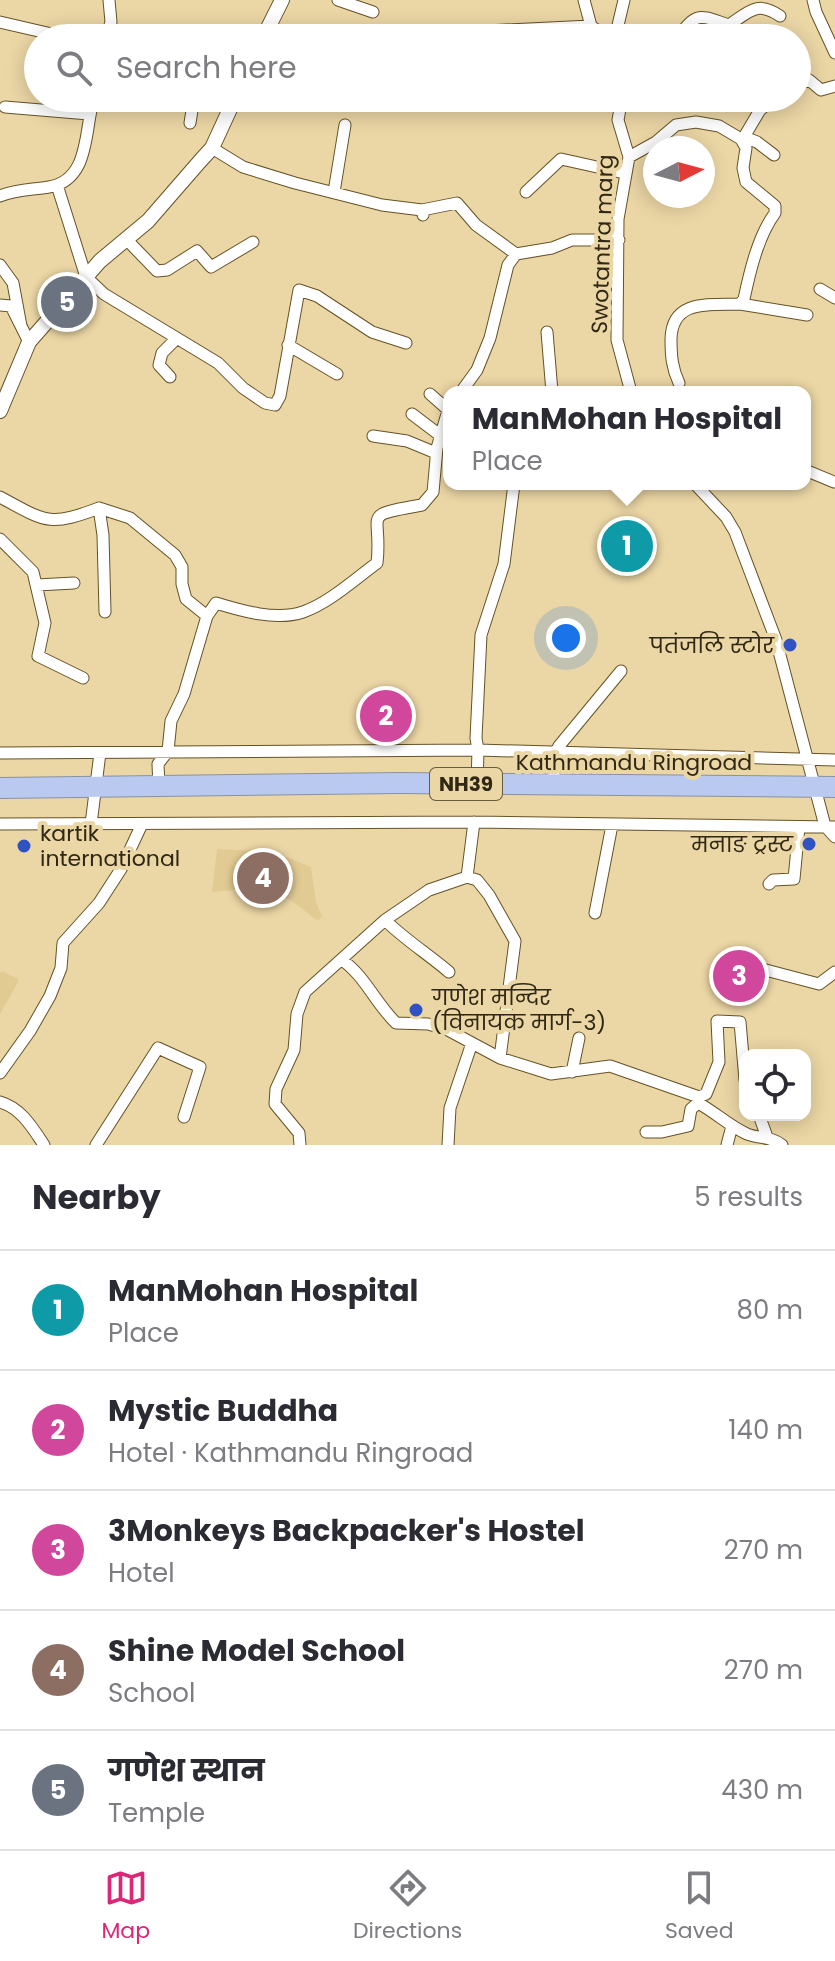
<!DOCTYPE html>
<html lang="en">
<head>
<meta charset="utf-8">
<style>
	body { margin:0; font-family:Poppins,"Noto Sans Devanagari",sans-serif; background:#f2f2f3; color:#2b2b33 }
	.controls { position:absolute; right:24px; bottom:24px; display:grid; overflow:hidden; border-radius:16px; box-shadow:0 4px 20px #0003 }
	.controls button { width:72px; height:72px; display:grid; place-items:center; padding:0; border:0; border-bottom:2px solid #e1e1e2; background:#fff; color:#2b2b33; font:40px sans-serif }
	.compass { position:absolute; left:643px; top:136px; width:72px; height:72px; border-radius:50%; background:#fff; box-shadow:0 4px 20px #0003; rotate:84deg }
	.you { position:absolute; left:566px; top:638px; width:28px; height:28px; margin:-20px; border:6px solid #fff; border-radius:50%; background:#1a73e8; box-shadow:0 0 0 12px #1a73e833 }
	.badge { display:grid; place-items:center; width:52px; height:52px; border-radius:50%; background:#db2777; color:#fff; font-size:26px; font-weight:700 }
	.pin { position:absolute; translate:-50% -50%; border:4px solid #fff; box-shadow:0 2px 8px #0006 }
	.popup { position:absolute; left:443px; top:386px; width:368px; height:104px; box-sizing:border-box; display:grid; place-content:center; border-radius:16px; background:#fff; filter:drop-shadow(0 2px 6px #0005); font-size:26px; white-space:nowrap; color:#7c7c81 }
	.popup b { font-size:30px; color:#2b2b33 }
	.popup::after { content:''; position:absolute; left:50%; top:100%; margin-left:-16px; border:16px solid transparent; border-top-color:#fff }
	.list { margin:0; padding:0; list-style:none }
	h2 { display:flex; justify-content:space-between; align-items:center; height:104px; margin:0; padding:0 32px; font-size:34px }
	h2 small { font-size:26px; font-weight:400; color:#7c7c81 }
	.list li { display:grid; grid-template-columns:52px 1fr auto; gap:24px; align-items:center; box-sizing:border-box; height:120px; padding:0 32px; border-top:2px solid #e1e1e2 }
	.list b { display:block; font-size:30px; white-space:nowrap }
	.list p { margin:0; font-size:26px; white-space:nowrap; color:#7c7c81 }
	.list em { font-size:26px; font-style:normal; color:#7c7c81 }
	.icon { flex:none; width:44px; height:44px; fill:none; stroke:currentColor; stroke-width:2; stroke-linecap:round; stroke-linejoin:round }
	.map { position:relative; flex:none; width:835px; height:1145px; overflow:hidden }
	.search { position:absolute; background:#fff; box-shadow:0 4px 20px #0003; left:24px; right:24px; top:24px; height:88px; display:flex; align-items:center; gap:20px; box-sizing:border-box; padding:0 28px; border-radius:44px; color:#7c7c81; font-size:30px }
	.sheet { height:704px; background:#fff }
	nav { display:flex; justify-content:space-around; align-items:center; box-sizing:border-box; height:112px; border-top:2px solid #e1e1e2; background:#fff; font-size:22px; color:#7c7c81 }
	nav a { display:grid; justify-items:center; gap:4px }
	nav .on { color:#db2777 }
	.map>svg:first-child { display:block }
</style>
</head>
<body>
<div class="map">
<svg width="835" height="1145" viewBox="0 0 835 1145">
	<rect width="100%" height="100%" fill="#ebd6a5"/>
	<path fill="#e2cb93" d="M217,849l57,3 37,15 5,36 6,13 -4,5 -29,-22 -32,-11 -45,4z
		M2,971l16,8v3l-18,32v-41z"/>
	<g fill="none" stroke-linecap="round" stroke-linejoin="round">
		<defs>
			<path id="street" d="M338,0l35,12
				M584,0l7,26 17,12
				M813,0l3,12 19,41
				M0,22l69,16
				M729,25l1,13
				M106,38l5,-16 -2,-22
				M466,38l3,-3 17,-4 105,-5
				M615,38l9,-38
				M677,38c21,-27 21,-23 52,-13 20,-13 28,-25 51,-9
				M797,85l12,-5 12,10 14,-4
				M622,98l-4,22 11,37 -11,62 -1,121 14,52
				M5,107l84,7
				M190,123l4,-25
				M744,137l16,-27 14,-12
				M741,139l3,-2 13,5 17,13
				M212,148l31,19 52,16 87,22 40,5 1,5
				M629,157l27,-15 20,-17 20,-3 23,4 22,13 5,9 -3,20 3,14 29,24v7c-17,23 -25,58 -31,86l-4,5c-31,1 -68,-5 -69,35 0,17 1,29 8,44
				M57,185l29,92 18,17 114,69 25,25 22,15 10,2 5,-9 19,-106 18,6 55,36 34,11
				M334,192l11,-67
				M526,192l35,-33 63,14
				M0,196c17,-7 32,-6 49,-9 42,-7 35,-59 45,-89
				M422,210l35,-7 19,22 40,29
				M127,240l30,31 10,-1 30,-19 14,16 42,-25
				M0,265l13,18 8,43
				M820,289l15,9
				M740,304l67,11
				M0,305l11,1 18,36
				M547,332l5,60
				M288,345l49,29
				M170,377l-11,-12 3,-12 15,-15
				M461,392l16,-22 13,-32 18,-73 8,-11 36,-6 20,-8h47
				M430,394l17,15
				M412,414l29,22
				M373,436l34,5 29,12
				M805,470l29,12
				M695,484l31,33 9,15 41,108 49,186 10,11
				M0,497c46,25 49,30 99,11
				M0,539l33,33 12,51 -7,33 45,22
				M37,585l37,-2
				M105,612l-2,-77 -4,-27 31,10 45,37 7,12v17l4,15 21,17
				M0,753l478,-3 357,10
				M477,784l1,-34 -2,-12 5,-103 23,-71 10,-80
				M553,785l3,-33 3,-6 62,-75
				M159,787l-1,-23 10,-13 3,-30 13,-27 23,-78 9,-13c26,8 60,18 87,9 26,-9 52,-33 74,-49 6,-51 -19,-47 45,-58l11,-13 4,-44 12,-41
				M0,824l474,-2 361,5
				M91,824l9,-71
				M467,877l10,3 12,15 26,46 -15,117
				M769,884l4,-4 21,-1 5,-52
				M595,913l17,-88
				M385,920c19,19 43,34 64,52
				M342,960c23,16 34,44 54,63l32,1 18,5 54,29 51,16 59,-8 89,31 -1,6c17,9 31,23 49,31 12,5 24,2 35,11
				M750,962l12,7 57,15 16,-12
				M572,1072l7,-34
				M0,1073l30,-42 20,-35 11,-28 2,-25 36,-40 22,-34 21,-45
				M699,1097l7,-3 13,-32 -2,-41 23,1 5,58
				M0,1102c21,6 32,25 44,43
				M759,1115l8,22
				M646,1132h16l26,-6 3,-17 7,-6
				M96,1145l62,-97 42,19 -16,50
				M300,1145l-1,-12 -24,-29 1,-15 18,-39 3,-36 8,-22 80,-72 44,-30 38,-13 7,-55
				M448,1145l2,-37 22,-65
				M727,1145l5,-19"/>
			<path id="secondary" d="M263,38l19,-38
				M0,411l29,-69 71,-81 48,-40 53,-61 11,-12 23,-50"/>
			<path id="highway" d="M0,788l399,-5 436,4"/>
		</defs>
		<use href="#street" stroke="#655225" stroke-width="13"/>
		<use href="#secondary" stroke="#655225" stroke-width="16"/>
		<use href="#highway" stroke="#8991a2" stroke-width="22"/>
		<use href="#street" stroke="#fff" stroke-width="11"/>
		<use href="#secondary" stroke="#fff" stroke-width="14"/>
		<use href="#highway" stroke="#b9c9ef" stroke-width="20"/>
	</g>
	<g fill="#3152c2" stroke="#ebd6a5" stroke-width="3">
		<circle cx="790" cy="645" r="8"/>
		<circle cx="809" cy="844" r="8"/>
		<circle cx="24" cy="846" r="8"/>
		<circle cx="416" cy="1010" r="8"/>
	</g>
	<g text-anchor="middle" stroke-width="8" stroke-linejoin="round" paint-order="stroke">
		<rect fill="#ebd6a5" stroke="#685c40" stroke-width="2" x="430" y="768" width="72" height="32" rx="6"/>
		<g font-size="20" font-weight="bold" fill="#302814">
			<text x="466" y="791">NH39</text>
		</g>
		<g font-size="22" fill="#302814" stroke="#ebd6a5">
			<text transform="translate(602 244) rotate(-88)" y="8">Swotantra marg</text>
			<text x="634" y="770">Kathmandu Ringroad</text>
		</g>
		<g font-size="22" fill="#302814" stroke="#ebd6a5" text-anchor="end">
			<text x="774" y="653">पतंजलि स्टोर</text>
			<text x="40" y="841" text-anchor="start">kartik<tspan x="40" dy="25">international</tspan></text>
			<text x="793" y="852">मनाङ ट्रस्ट</text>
			<text x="432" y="1005" text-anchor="start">गणेश मन्दिर<tspan x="432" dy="25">(विनायक मार्ग-३)</tspan></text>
		</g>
	</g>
</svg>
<div class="controls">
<button><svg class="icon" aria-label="locate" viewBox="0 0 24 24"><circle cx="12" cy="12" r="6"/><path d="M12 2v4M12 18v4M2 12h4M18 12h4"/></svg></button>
</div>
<svg class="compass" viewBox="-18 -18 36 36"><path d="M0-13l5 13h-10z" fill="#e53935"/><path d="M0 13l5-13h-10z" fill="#7c7c81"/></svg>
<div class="you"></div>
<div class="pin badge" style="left:627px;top:546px;background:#0f9aa8">1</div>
<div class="popup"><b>ManMohan Hospital</b>Place</div>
<div class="pin badge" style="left:386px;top:716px;background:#d1479c">2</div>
<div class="pin badge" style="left:739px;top:976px;background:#d1479c">3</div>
<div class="pin badge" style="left:263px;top:878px;background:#8d6e63">4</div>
<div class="pin badge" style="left:67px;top:302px;background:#6b7280">5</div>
<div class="search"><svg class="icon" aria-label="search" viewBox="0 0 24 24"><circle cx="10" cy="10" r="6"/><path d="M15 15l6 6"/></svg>Search here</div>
</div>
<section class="sheet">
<h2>Nearby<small>5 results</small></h2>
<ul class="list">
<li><span class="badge" style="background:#0f9aa8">1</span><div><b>ManMohan Hospital</b><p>Place</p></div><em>80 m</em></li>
<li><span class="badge" style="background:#d1479c">2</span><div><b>Mystic Buddha</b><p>Hotel · Kathmandu Ringroad</p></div><em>140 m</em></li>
<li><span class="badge" style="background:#d1479c">3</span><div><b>3Monkeys Backpacker's Hostel</b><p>Hotel</p></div><em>270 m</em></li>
<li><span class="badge" style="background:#8d6e63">4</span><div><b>Shine Model School</b><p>School</p></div><em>270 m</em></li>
<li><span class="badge" style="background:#6b7280">5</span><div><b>गणेश स्थान</b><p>Temple</p></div><em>430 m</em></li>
</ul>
</section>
<nav>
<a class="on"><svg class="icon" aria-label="map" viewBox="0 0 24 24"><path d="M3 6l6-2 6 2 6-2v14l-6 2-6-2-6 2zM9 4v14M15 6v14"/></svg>Map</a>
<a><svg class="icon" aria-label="directions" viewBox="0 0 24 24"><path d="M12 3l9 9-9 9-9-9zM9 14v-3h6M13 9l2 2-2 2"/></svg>Directions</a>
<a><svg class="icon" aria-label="saved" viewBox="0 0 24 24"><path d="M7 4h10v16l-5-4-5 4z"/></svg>Saved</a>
</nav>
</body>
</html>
